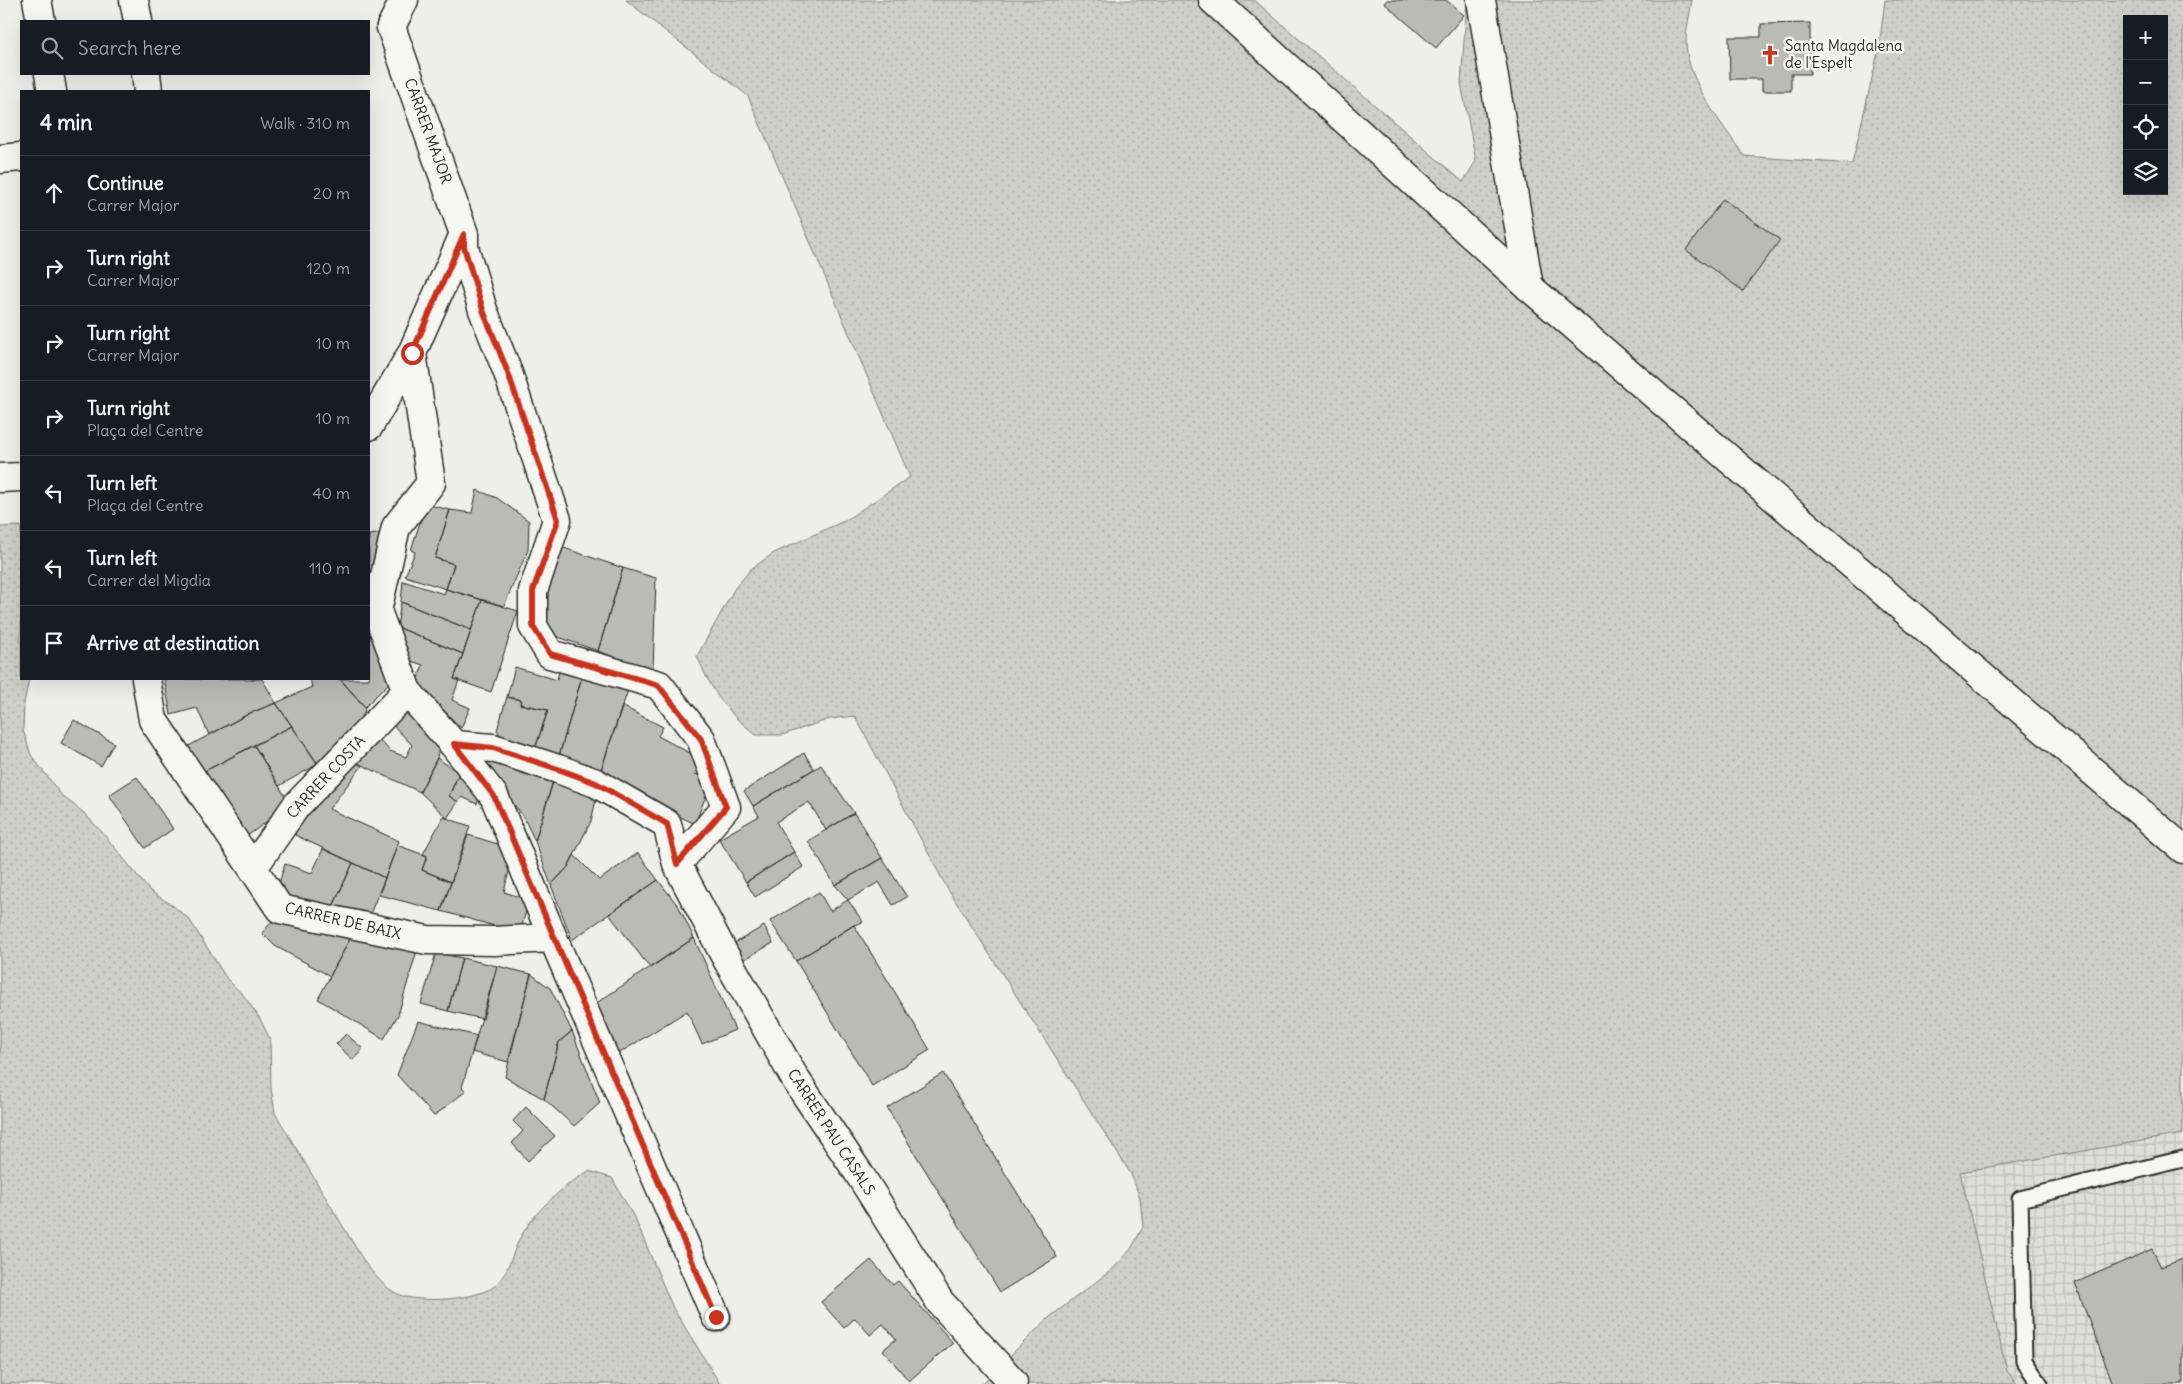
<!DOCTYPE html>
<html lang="en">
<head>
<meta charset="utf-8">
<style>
	body { margin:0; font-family:Delius,sans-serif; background:#20242c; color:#f1f3f6 }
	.controls { position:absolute; right:15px; top:15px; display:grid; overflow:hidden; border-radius:0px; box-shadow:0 5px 20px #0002 }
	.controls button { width:45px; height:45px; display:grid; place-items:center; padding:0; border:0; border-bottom:1px solid #363941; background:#171b24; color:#f1f3f6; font:25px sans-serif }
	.stop { position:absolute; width:15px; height:15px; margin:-11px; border:4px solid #c8321e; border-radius:50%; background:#fff }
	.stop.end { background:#c8321e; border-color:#fff; box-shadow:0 1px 5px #0008 }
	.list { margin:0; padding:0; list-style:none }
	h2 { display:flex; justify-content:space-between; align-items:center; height:65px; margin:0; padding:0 20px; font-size:21px }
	h2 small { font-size:16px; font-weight:400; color:#9ea1a6 }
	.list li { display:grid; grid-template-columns:32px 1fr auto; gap:15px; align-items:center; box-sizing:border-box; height:75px; padding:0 20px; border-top:1px solid #363941 }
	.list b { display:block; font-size:19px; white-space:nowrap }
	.list p { margin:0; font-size:16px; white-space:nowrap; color:#9ea1a6 }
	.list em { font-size:16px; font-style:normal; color:#9ea1a6 }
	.icon { flex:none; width:28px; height:28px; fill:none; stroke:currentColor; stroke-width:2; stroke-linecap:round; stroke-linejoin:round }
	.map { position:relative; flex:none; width:2183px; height:1384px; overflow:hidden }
	.search { position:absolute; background:#171b24; box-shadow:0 5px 20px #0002; left:20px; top:20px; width:350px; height:55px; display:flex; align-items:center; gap:12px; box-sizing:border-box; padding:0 18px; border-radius:0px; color:#9ea1a6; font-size:19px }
	.panel { position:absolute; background:#171b24; box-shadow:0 5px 20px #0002; left:20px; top:90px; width:350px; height:590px; border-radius:0px }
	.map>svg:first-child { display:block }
</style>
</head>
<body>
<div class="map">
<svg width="2183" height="1384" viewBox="0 0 2183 1384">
	<defs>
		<pattern id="industrial-grid" width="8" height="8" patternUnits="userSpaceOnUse" patternTransform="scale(1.25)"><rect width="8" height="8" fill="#dededb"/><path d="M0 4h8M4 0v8" fill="none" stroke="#bfbfbc"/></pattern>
		<pattern id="grass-dots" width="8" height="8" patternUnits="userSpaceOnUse" patternTransform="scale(1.25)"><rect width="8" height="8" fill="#cececa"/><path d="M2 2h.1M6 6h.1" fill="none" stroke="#b1b1ae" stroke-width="1.8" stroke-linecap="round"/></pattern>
	</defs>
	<rect width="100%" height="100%" fill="#eeeeea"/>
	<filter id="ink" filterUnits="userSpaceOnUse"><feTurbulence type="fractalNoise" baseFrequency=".02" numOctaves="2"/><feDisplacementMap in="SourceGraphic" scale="10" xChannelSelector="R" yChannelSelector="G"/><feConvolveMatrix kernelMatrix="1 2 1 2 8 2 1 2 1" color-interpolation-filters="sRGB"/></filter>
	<g filter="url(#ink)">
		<path fill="url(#industrial-grid)" d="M2183,1134v250h-166l-10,-13 -47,-199z"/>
		<path fill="url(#grass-dots)" stroke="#7c7c7a" fill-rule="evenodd" d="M626,0h628l209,182 13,-21 -15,-78 6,-83h225c-2,14 -6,29 -6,43 1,39 37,82 58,113l108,8 27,-116 6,-48h298v1134l-223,38 47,199 10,13h-1035l49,-49 20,-19 62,-47 18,-20 12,-22 -3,-29 -9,-24 -184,-286 -92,-172 -25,3 -48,16h-26l-19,-16 -18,-21 -12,-20 -10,-22 38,-68 16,-19 23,-16 72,-33 64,-43 -162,-381zM2127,19h37v172h-37z
			M21,526v153h8l-5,24 -1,27 8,25 31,41 21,16 19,20 48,59 22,14 17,14 38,60 17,17 15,21 11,22 1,49 4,25 90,150c9,11 19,25 33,31 19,10 84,6 99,-10 12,-13 15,-30 22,-44 14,-28 44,-54 70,-69l23,7 23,41 38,89 47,76h-720v-857z"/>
		<path fill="#babab7" stroke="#2b2b2b" d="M1387,0h59l18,15 -28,33 -52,-45z
			M1810,23v51h-19v17h-29v-12h-32l-1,-42h32v-13z
			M1723,199l57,41 -37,51 -57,-41z
			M477,490l20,8 32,23 -1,29 -24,56 -58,-17 8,-25 -19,-6 15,-48 22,3z
			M426,504l24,6 -15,48 19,6 -8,25 -41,-13 10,-24 -4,-2z
			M384,533l-15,90v-88z
			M558,546l65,22 -25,83 -54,-19 -8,-26z
			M623,568l33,10 -3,94 -55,-21z
			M403,581l41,13 2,-5 36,11 -11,30 -70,-28z
			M482,600l36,11 -27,81 -37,-13z
			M401,602l70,28 -8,24 -66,-27z
			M397,627l66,27 -9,25 5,1 -7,20 18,8 -9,20 -32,-33 -14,-9 8,-21 -18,-6 3,-10 -12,-6z
			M369,631l21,38 7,6 -32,32 -25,-28h29z
			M515,667l42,13 3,-13 23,6 -26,90 -24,-8 15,-45 -28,-6 1,-4 -14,-3z
			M583,673l45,17 -29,86 -42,-13z
			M164,679h81v1l17,-1 14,24 -26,10 -41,22 -12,-27 -26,7z
			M310,679h30l25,28 -3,18 -45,38 -41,-60 36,-16z
			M507,697l14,3 -1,4 28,6 -15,45 -26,-9 -10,-16z
			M276,703l16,23 -91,47 -16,-25 65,-35z
			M406,706l34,35 -3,17 -17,34 -71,-33 25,-25 16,17 16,6 6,-12 -23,-24z
			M622,706l41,21 -5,9 43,23 -6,15 17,6 -17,44 -96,-48z
			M74,720l40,23 -13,23 -40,-23z
			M292,726l26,38 -39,22 -25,-41z
			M254,745l36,59 -44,33 -45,-64z
			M804,753l10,16 -61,37 -9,-15z
			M490,755l65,19 -20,67 -12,-25 -38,-48z
			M437,758l22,15 -10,23 9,6 -11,16 -27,-26z
			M349,759l13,7 -33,43 70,32 -14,37 -90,-43 8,-31z
			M821,765l33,48 -28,17 -17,-28 -33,20 18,30 -48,30 -27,-43 40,-23 -6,-10z
			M459,773l23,16 -5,15 -15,-7 -4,5 -9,-6z
			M137,777l36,52 -28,19 -36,-53z
			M554,779l43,17 -6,25 -23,46 -17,18 -16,-44z
			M854,813l28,45 -47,27 -27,-44z
			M443,817l27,9 -19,56 -29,-12 5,-14 -4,-2z
			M468,835l46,14 -10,43 25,8 -9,33 -79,-22z
			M397,845l30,11 -5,14 29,12 -10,29 -62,-16z
			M323,849l30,14 -23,50 -54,-20 9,-29 27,9z
			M794,852l9,15 -48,30 -9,-15z
			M638,853l20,27 -86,60 -21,-55 17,-18 6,-12 25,25z
			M882,858l25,39 -14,8 -14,-23 -31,18 -13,-15z
			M353,863l32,15 -18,43 -37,-8z
			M658,880l21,27 15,31 -44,30 -41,-54z
			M819,892l11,19 18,-11 15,22 -9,3 -58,36 -26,-40z
			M281,911l71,24 -22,41 -55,-30 -13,-13z
			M854,925l76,125 -58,36 -76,-125z
			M764,926l9,17 -35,20 -10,-16z
			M352,935l61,11 3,8 -18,61 -14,24 -66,-40z
			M694,938l41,92 -33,14 -15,-33 -74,46 -18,-53z
			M436,953l26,5 -14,53 -27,-7z
			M462,958l35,8 -14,53 -35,-8z
			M497,966l34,8 -23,88 -36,-10z
			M531,974l19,14 22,43 -13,11 -15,57 -39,-22z
			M418,1021l59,15 -15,51 4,4 -32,25 -37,-41z
			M572,1031l28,72 -26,23 -30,-27 15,-57z
			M346,1034l17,15 -10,11 -17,-16z
			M943,1073l114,184 -57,35 -113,-184z
			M526,1107l29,29 -27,25 -16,-18 11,-12 -10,-10z
			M2152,1249l9,18 22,-8v125h-70l-38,-101z
			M871,1260l22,25 5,-4 55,62 -44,38 -26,-31 13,-11 -13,-15 -13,11 -15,-17 -11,10 -23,-26z"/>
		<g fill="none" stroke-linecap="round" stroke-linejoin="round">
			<defs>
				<path id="lane" d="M2040,1384l-16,-23 -4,-162 163,-40"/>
				<path id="street" d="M37,0l4,21
					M134,0l4,21
					M1481,0l48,287
					M49,74l3,17
					M146,74l2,17
					M0,159l21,-2
					M464,234v13l19,63 25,63 49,147 -24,71v35l17,28 109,31 42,54 25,68 -49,57
					M412,353l19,130 -35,44 -19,84 30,80 47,54 40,51 59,142 163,379
					M369,426l43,-73 52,-119 -73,-207
					M0,478l21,-1
					M146,679l7,41 127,189 147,31 67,1 59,-3
					M454,745l39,3 65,21 38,14 71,41 10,40 47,90 72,126 62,92 82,130 73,80
					M253,868l43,-62 111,-115"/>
				<path id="secondary" d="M1213,0l316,287 654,562
					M391,27l13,-27"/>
			</defs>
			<use href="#lane" stroke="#2b2b2b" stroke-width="19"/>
			<use href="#street" stroke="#2b2b2b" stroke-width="31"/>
			<use href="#secondary" stroke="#2b2b2b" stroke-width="31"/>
			<use href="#lane" stroke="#f6f6f2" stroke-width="15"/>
			<use href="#street" stroke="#f6f6f2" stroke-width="28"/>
			<use href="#secondary" stroke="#f6f6f2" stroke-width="28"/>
		</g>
	</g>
	<g fill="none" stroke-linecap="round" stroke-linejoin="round" filter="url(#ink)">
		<path stroke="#c8321e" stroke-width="6" d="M412,353l52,-119v13l19,63 25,63 50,147 -25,71v35l17,28 108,31 43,54 25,68 -49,57 -10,-40 -71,-41 -38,-14 -65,-21 -39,-4 40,52 222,521"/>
	</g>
	<defs>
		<symbol id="church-bare" viewBox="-9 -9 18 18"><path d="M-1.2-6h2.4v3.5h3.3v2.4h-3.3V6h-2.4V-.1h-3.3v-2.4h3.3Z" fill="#c8321e" stroke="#f6f6f2" stroke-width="2.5" paint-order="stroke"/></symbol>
	</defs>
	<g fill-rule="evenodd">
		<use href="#church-bare" x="1756" y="41" width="28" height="28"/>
	</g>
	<g text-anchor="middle" stroke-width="5" stroke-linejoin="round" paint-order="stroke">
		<g font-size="15" fill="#2b2b2b" stroke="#f6f6f2" text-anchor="start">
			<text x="1785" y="51">Santa Magdalena<tspan x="1785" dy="17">de l'Espelt</tspan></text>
		</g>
		<g font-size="15" fill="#2b2b2b" stroke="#f6f6f2">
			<text transform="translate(428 131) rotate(70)" y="5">CARRER MAJOR</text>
			<text transform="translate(326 777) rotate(-47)" y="5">CARRER COSTA</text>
			<text transform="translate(343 921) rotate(13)" y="5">CARRER DE BAIX</text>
			<text transform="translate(831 1132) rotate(57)" y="5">CARRER PAU CASALS</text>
		</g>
	</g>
</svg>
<div class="controls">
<button>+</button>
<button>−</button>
<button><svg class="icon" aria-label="locate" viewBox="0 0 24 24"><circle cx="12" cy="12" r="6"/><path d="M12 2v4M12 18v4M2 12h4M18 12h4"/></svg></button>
<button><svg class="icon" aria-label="layers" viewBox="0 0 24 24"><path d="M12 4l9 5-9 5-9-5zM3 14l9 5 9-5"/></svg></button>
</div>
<div class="stop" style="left:412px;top:353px"></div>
<div class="stop end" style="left:716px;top:1317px"></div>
<div class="search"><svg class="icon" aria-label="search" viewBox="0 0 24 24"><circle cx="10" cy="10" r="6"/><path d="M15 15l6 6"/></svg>Search here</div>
<section class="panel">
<h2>4 min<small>Walk · 310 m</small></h2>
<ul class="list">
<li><svg class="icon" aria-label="ahead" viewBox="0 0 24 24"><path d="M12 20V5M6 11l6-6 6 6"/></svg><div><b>Continue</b><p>Carrer Major</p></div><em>20 m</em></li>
<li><svg class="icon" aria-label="right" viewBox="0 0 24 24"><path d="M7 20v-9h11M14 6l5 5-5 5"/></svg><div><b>Turn right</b><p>Carrer Major</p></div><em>120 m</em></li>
<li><svg class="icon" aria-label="right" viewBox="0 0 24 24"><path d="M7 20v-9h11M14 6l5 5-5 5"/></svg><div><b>Turn right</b><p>Carrer Major</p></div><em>10 m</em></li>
<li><svg class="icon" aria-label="right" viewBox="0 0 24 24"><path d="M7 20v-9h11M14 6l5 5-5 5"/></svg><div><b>Turn right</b><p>Plaça del Centre</p></div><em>10 m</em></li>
<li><svg class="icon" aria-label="left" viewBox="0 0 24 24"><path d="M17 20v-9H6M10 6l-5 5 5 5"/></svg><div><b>Turn left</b><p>Plaça del Centre</p></div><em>40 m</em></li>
<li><svg class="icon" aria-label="left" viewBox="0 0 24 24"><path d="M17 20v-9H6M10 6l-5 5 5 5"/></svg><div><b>Turn left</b><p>Carrer del Migdia</p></div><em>110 m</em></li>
<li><svg class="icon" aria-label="arrive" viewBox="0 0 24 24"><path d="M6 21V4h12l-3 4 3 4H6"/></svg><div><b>Arrive at destination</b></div></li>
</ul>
</section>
</div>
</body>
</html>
